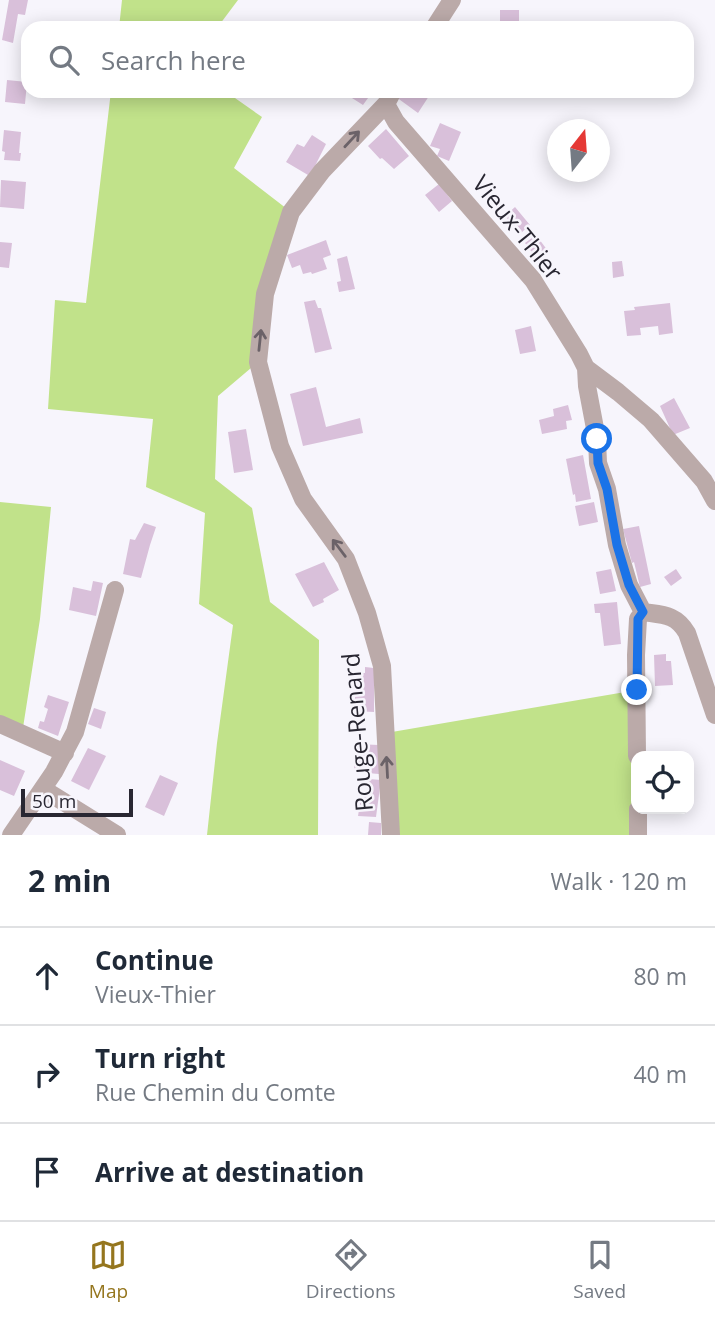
<!DOCTYPE html>
<html lang="en">
<head>
<meta charset="utf-8">
<style>
	body { margin:0; font-family:"Open Sans",sans-serif; background:#f2f2f3; color:#1f2937 }
	.controls { position:absolute; right:21px; bottom:21px; display:grid; overflow:hidden; border-radius:14px; box-shadow:0 4px 18px #0003 }
	.controls button { width:63px; height:63px; display:grid; place-items:center; padding:0; border:0; border-bottom:2px solid #e0e1e3; background:#fff; color:#1f2937; font:35px sans-serif }
	.compass { position:absolute; left:547px; top:119px; width:63px; height:63px; border-radius:50%; background:#fff; box-shadow:0 4px 18px #0003; rotate:17deg }
	.scale { position:absolute; left:21px; bottom:18px; width:112px; box-sizing:border-box; padding-left:7px; border:4px solid #292732; border-top:0; font-size:19px; line-height:24px; white-space:nowrap; color:#292732; -webkit-text-stroke:5px #f7f5fc; paint-order:stroke }
	.stop { position:absolute; width:21px; height:21px; margin:-16px; border:5px solid #1a73e8; border-radius:50%; background:#fff }
	.stop.end { background:#1a73e8; border-color:#fff; box-shadow:0 2px 7px #0008 }
	.list { margin:0; padding:0; list-style:none }
	h2 { display:flex; justify-content:space-between; align-items:center; height:91px; margin:0; padding:0 28px; font-size:30px }
	h2 small { font-size:23px; font-weight:400; color:#747a83 }
	.list li { display:grid; grid-template-columns:46px 1fr auto; gap:21px; align-items:center; box-sizing:border-box; height:98px; padding:0 28px; border-top:2px solid #e0e1e3 }
	.list b { display:block; font-size:26px; white-space:nowrap }
	.list p { margin:0; font-size:23px; white-space:nowrap; color:#747a83 }
	.list em { font-size:23px; font-style:normal; color:#747a83 }
	.icon { flex:none; width:38px; height:38px; fill:none; stroke:currentColor; stroke-width:2; stroke-linecap:round; stroke-linejoin:round }
	.map { position:relative; flex:none; width:715px; height:835px; overflow:hidden }
	.search { position:absolute; background:#fff; box-shadow:0 4px 18px #0003; left:21px; right:21px; top:21px; height:77px; display:flex; align-items:center; gap:18px; box-sizing:border-box; padding:0 24px; border-radius:21px; color:#747a83; font-size:26px }
	.sheet { height:385px; background:#fff }
	nav { display:flex; justify-content:space-around; align-items:center; box-sizing:border-box; height:98px; border-top:2px solid #e0e1e3; background:#fff; font-size:19px; color:#747a83 }
	nav a { display:grid; justify-items:center; gap:4px }
	nav .on { color:#95761e }
	.map>svg:first-child { display:block }
</style>
</head>
<body>
<div class="map">
<svg width="715" height="835" viewBox="0 0 715 835">
	<rect width="100%" height="100%" fill="#f7f5fc"/>
	<path fill="#c1e28a" d="M122,0h116l-21,28h-98z
		M111,91h114l37,26 -28,51 57,44 -33,150 -40,34 -3,83 37,29 18,94 49,38 -1,195h-111l10,-92 16,-118 -34,-21 6,-91 -59,-26 7,-68 -105,-10 7,-109 31,3z
		M0,502l51,5 -11,112 -18,115 -22,-10z
		M637,690l-1,119 2,26h-247l-5,-102z"/>
	<path fill="#d9c0da" d="M9,0h19l-3,15 -7,-1 -5,29 -11,-3z
		M500,10h19v18h-21v-6h2z
		M7,80l20,2 -2,22 -20,-2z
		M357,91h16l-10,14 -11,-7z
		M400,91h21l8,5 -11,17 -22,-16z
		M440,123l21,9 -12,29 -12,-5 3,-7 -10,-3z
		M386,129l23,27 -15,13 -12,-11 -2,1 -12,-13z
		M4,130l17,2 -2,21h2l-1,8 -16,-1 1,-8 -3,-1z
		M312,135l14,9 -11,22 -7,9 -22,-13 11,-18 7,3z
		M1,180l25,2 -2,27 -24,-2z
		M439,184l13,17 -13,11 -14,-17z
		M515,207l15,18 -9,8 -16,-17z
		M536,235l12,16 -11,8 -12,-16z
		M326,240l5,15 -8,3 4,11 -15,5 -1,-2 -8,2 -3,-9 -8,3 -5,-13z
		M0,242l12,1 -3,25 -9,-1z
		M347,256l8,33 -16,3 -2,-10 4,-1 -4,-22z
		M622,261l2,15 -11,2 -1,-16z
		M315,300l3,8h3l11,41 -17,4 -11,-51z
		M670,303l3,30 -14,2 -1,-9 -18,2 1,7 -14,1 -3,-25 11,-1 -1,-3z
		M531,326l5,25 -16,3 -5,-24z
		M316,387l10,40 34,-9 3,15 -60,13 -13,-52z
		M674,398l16,30 -17,7 -13,-29z
		M568,405l4,15 -6,1 1,8 -25,5 -3,-14 15,-4 -1,-7z
		M246,429l7,41 -19,3 -6,-41z
		M583,455l8,44 -15,3 -1,-8 -2,1 -7,-36z
		M594,502l4,20 -19,4 -4,-20z
		M144,523l12,4 -6,18 -9,33 -18,-4 7,-35 5,1z
		M639,526l12,58 -11,3 -6,-25 -2,1 -9,-34z
		M324,562l15,28 -16,9 1,3 -11,5 -18,-33z
		M611,569l5,22 -16,3 -4,-22z
		M676,569l6,9 -11,8 -7,-9z
		M93,581l10,2 -7,33 -27,-6 4,-23 18,4z
		M617,602l4,42 -17,2 -4,-33h-5l-1,-9z
		M666,654v7h5l2,24 -18,1 -1,-31z
		M365,667l9,1v44l-19,-1v-30h6l1,-8h3z
		M48,695l21,7 -11,34 -20,-8 2,-7 4,1 4,-13 -4,-2z
		M94,708l12,4 -5,17 -13,-5z
		M355,744l24,1v29l-25,-2z
		M88,748l18,8 -17,34 -18,-9z
		M0,760l25,11 -11,25 -14,-6z
		M160,775l18,8 -14,33 -19,-9z
		M369,779l12,1 -5,37 -18,-1 3,-19h5z
		M369,822l12,1v12h-13z"/>
	<g fill="none" stroke-linecap="round" stroke-linejoin="round">
		<path stroke="#bbaaa9" stroke-width="18" d="M434,28l18,-28
			M386,104l10,18 137,158 46,74 7,14 1,18 10,53 1,24 9,26 10,56 12,40 14,27
			M586,368l32,24 33,28 53,61 11,20
			M643,612c20,3 33,2 44,21l28,82
			M0,724l65,29
			M637,756l-1,-101 2,-36 5,-7
			M43,789l74,46
			M638,809v26
			M11,835l43,-63 21,-40 40,-142
			M391,835l-9,-169 -15,-53 -21,-54 -43,-60 -23,-53 -22,-84 7,-68 26,-82 31,-41 64,-67 7,-13"/>
	</g>
	<defs><path id="oneway-shaft" d="M-6 0H5M1.5-3L5.5 0L1.5 3" fill="none" stroke-width="1.6" stroke-linecap="round" stroke-linejoin="round" transform="scale(1.75)"/></defs>
	<g stroke="#6b6268">
		<use href="#oneway-shaft" transform="translate(352 139) rotate(-47)"/>
		<use href="#oneway-shaft" transform="translate(260 340) rotate(-84)"/>
		<use href="#oneway-shaft" transform="translate(339 548) rotate(-127)"/>
		<use href="#oneway-shaft" transform="translate(387 767) rotate(-93)"/>
	</g>
	<g fill="none" stroke-linecap="round" stroke-linejoin="round">
		<path stroke="#1a73e8" stroke-width="9" d="M597,439l1,24 9,26 10,56 12,40 14,27 -5,7 -1,71"/>
	</g>
	<g text-anchor="middle" stroke-width="5" stroke-linejoin="round" paint-order="stroke">
		<g font-size="24" fill="#292732" stroke="#f7f5fc">
			<text transform="translate(517 228) rotate(51)" y="8">Vieux-Thier</text>
			<text transform="translate(358 732) rotate(-95)" y="8">Rouge-Renard</text>
		</g>
	</g>
</svg>
<div class="controls">
<button><svg class="icon" aria-label="locate" viewBox="0 0 24 24"><circle cx="12" cy="12" r="6"/><path d="M12 2v4M12 18v4M2 12h4M18 12h4"/></svg></button>
</div>
<svg class="compass" viewBox="-18 -18 36 36"><path d="M0-13l5 13h-10z" fill="#e53935"/><path d="M0 13l5-13h-10z" fill="#747a83"/></svg>
<div class="scale">50 m</div>
<div class="stop" style="left:597px;top:439px"></div>
<div class="stop end" style="left:637px;top:690px"></div>
<div class="search"><svg class="icon" aria-label="search" viewBox="0 0 24 24"><circle cx="10" cy="10" r="6"/><path d="M15 15l6 6"/></svg>Search here</div>
</div>
<section class="sheet">
<h2>2 min<small>Walk · 120 m</small></h2>
<ul class="list">
<li><svg class="icon" aria-label="ahead" viewBox="0 0 24 24"><path d="M12 20V5M6 11l6-6 6 6"/></svg><div><b>Continue</b><p>Vieux-Thier</p></div><em>80 m</em></li>
<li><svg class="icon" aria-label="right" viewBox="0 0 24 24"><path d="M7 20v-9h11M14 6l5 5-5 5"/></svg><div><b>Turn right</b><p>Rue Chemin du Comte</p></div><em>40 m</em></li>
<li><svg class="icon" aria-label="arrive" viewBox="0 0 24 24"><path d="M6 21V4h12l-3 4 3 4H6"/></svg><div><b>Arrive at destination</b></div></li>
</ul>
</section>
<nav>
<a class="on"><svg class="icon" aria-label="map" viewBox="0 0 24 24"><path d="M3 6l6-2 6 2 6-2v14l-6 2-6-2-6 2zM9 4v14M15 6v14"/></svg>Map</a>
<a><svg class="icon" aria-label="directions" viewBox="0 0 24 24"><path d="M12 3l9 9-9 9-9-9zM9 14v-3h6M13 9l2 2-2 2"/></svg>Directions</a>
<a><svg class="icon" aria-label="saved" viewBox="0 0 24 24"><path d="M7 4h10v16l-5-4-5 4z"/></svg>Saved</a>
</nav>
</body>
</html>
